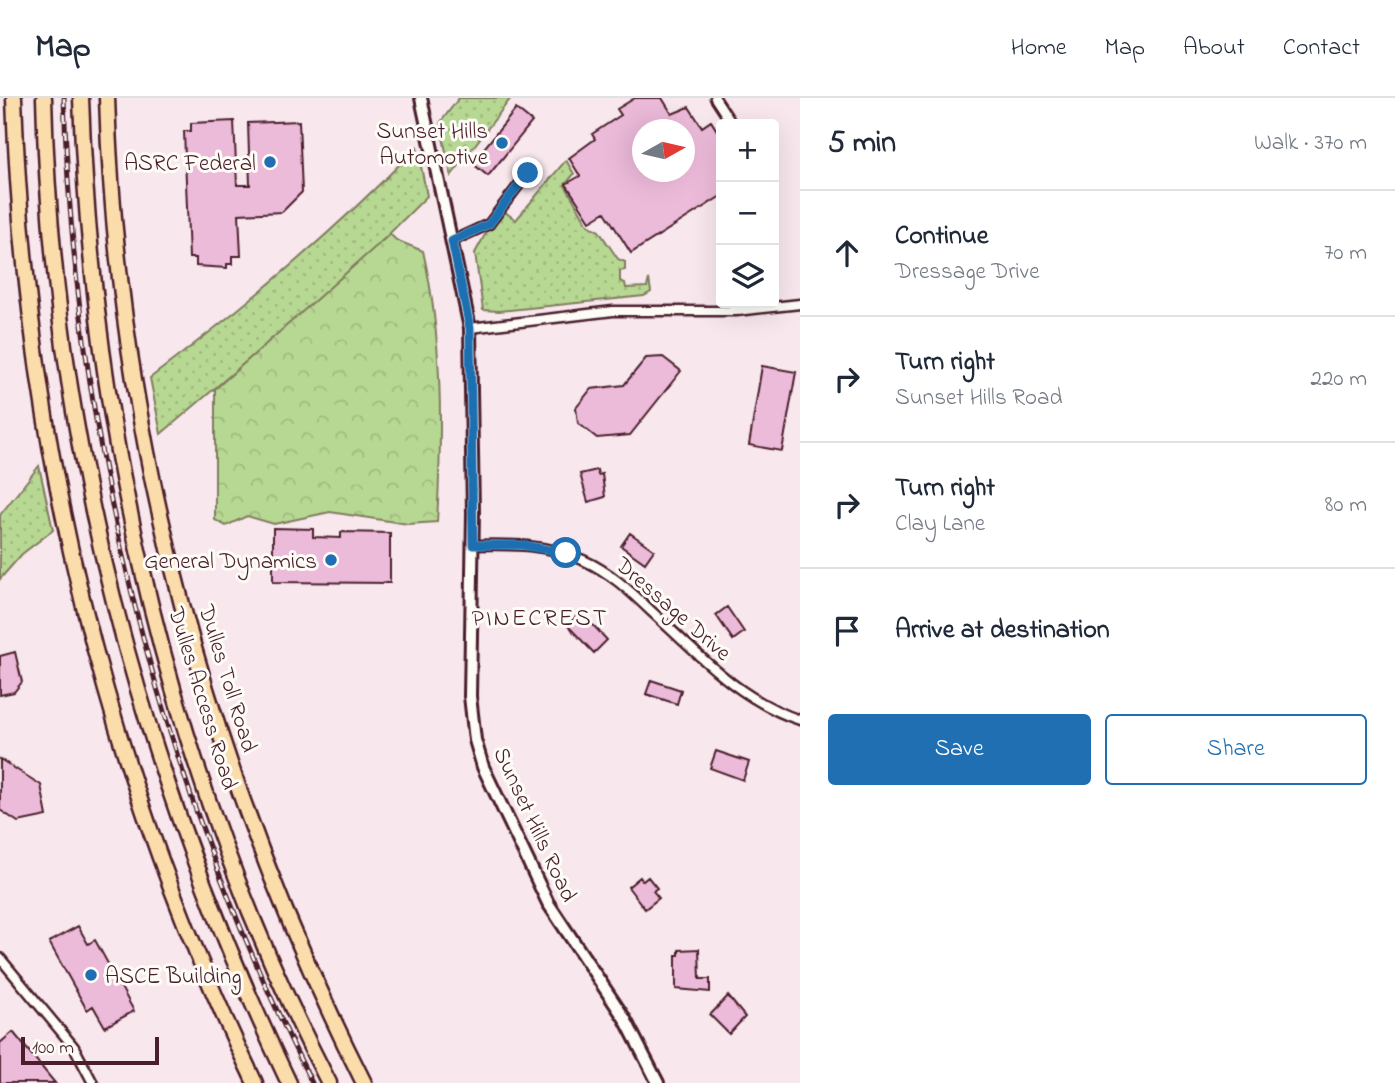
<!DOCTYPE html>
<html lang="en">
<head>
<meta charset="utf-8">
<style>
	body { margin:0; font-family:"Indie Flower",sans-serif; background:#f2f2f3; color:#1f2937 }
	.controls { position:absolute; right:21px; top:21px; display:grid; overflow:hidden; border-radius:7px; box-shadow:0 7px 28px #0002 }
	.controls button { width:63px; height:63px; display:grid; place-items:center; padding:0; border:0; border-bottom:2px solid #e0e1e3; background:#fff; color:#1f2937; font:35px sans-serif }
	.compass { position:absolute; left:632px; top:21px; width:63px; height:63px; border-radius:50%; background:#fff; box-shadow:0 7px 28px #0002; rotate:82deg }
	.scale { position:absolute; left:21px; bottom:18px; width:138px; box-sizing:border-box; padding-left:7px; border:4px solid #4a1f2b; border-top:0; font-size:19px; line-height:24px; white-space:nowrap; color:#4a1f2b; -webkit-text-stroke:5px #fdfcf7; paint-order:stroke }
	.stop { position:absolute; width:21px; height:21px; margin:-16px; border:5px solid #1f6fb2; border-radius:50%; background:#fff }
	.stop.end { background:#1f6fb2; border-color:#fff; box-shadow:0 2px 7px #0008 }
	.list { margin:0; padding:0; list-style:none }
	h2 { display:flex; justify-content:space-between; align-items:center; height:91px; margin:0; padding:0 28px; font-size:30px }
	h2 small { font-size:23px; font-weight:400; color:#747a83 }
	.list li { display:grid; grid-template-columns:46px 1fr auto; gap:21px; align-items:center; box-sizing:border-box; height:126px; padding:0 28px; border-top:2px solid #e0e1e3 }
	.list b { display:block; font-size:26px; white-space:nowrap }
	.list p { margin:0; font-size:23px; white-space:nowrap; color:#747a83 }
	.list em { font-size:23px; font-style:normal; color:#747a83 }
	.actions { display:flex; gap:14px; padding:21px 28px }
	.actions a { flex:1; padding:16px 0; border:2px solid #1f6fb2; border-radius:7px; text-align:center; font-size:24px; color:#1f6fb2 }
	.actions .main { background:#1f6fb2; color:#fff }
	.icon { flex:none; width:38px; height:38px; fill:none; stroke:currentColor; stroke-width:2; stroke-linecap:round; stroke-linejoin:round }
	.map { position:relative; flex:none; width:800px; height:985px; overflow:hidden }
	header { display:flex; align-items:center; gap:42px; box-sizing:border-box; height:98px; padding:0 35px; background:#fff; border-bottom:2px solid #e0e1e3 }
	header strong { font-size:33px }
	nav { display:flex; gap:38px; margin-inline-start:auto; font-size:24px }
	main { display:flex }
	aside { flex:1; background:#fff }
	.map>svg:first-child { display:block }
</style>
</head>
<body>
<header>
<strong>Map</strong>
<nav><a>Home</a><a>Map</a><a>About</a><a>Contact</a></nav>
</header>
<main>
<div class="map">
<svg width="800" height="985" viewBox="0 0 800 985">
	<defs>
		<pattern id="grass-dots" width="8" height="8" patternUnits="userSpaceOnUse" patternTransform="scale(1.75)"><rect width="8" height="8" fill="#b7d892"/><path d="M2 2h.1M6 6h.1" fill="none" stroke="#9fb97e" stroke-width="1.8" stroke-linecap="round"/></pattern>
		<pattern id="forest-crowns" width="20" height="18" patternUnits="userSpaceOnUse" patternTransform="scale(1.75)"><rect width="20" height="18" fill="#b7d892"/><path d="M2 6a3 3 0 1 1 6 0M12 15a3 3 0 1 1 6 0" fill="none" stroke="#9fb97e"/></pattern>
	</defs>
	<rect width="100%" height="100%" fill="#f8e8ee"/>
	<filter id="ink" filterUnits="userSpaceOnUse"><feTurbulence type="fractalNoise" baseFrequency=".0143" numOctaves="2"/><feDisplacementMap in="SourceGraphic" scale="14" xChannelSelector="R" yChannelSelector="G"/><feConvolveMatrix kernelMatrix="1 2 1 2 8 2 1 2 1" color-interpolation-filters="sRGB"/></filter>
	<g filter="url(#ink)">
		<path fill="url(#grass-dots)" stroke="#807c5e" stroke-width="2" d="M459,0h52l-60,78 -11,-53z
			M417,49l10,49 -82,82 -184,156 -11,-56c97,-73 182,-144 267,-231z
			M566,62l8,14 -9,11 23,40 11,6 19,28 7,3v8l-5,1v10l5,2 1,5 21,-1 2,-8 2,13 -7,4 -145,15 -16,-1 -8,-57 12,-22 18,-19 11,8z
			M39,368l14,64 -31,24 -22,25v-64z"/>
		<path fill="url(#forest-crowns)" stroke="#807c5e" stroke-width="2" d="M390,136l6,6 27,11c20,87 19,181 14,271l-29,2 -78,-12 -56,12 -27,-8 -21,10 -11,-6v-131z"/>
		<path fill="#edbbda" stroke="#4a1f2b" stroke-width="2" fill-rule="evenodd" d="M635,0h27l10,16 17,-7 13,20 9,-6 10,16v59l-90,57 -26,-41 -15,9 -24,-37 14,-8 -11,-18 26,-19 -3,-5 29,-19 -4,-6zM642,32h42v42h-42z
			M516,11l16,13 -44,54 -16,-13z
			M234,23l3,64h13l-2,-62 51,-2 3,71 -20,20 -43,2 2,42h-9v8h-5v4l-31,-2v-8h-7l-5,-127h7v-8z
			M663,259l18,14 -51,64 -33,3 -19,-15 -2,-15 15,-19 33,-4 22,-27z
			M762,268l34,6 -14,79 -33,-6z
			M597,372l1,5 4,-1 3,23 -17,5 -8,-28z
			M273,430l40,1v8l28,1v-6l49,1v50l-117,-1z
			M630,435l24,17 -9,13 -24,-17z
			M727,509l17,25 -11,8 -17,-25z
			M581,514l26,28 -13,13 -27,-28z
			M15,554l7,30 -8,10 -14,3v-39z
			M651,582l30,10 -4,14 -31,-10z
			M716,653l33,11 -6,18 -33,-12z
			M0,661l41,26 6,31 -29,6 -18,-12z
			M640,779l3,4 5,-4 9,11 -4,3 6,7 -14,11 -17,-22z
			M78,828l10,18 7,-4 39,71 -29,16 -12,-21 -6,4 -38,-68z
			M699,851l1,30h10v13l-34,-3v-34h3v-5z
			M728,898l17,21 -16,17 -19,-19z
			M13,934l42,51h-55v-40z"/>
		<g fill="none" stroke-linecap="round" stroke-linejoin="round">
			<defs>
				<path id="minor" d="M715,0l17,26
					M452,143l37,-17 39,-51
					M470,230l143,-17h123l64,-7
					M473,447c38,-1 75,-1 110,15 27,12 47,31 68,51 46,42 88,89 149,109
					M0,860l74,89 19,36"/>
				<path id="secondary" d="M421,0l49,230 3,185 -3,183 5,44 8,27 65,136 77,116 33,64"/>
				<path id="motorway" d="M14,0c11,341 93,678 241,985
					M44,0c8,342 98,677 245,985
					M81,0c11,338 92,684 248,985
					M107,0c10,340 104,681 257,985"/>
			</defs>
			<use href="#minor" stroke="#4a1f2b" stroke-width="13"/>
			<use href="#secondary" stroke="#4a1f2b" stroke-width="16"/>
			<use href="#motorway" stroke="#4a1f2b" stroke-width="19"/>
			<use href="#minor" stroke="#fdfcf7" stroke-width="8"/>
			<use href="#secondary" stroke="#fdfcf7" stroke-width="10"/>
			<use href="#motorway" stroke="#fbddab" stroke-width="14"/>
			<defs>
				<path id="rail" d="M64,0c11,340 94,681 248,985"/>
			</defs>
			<use href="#rail" stroke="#4a1f2b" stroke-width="5"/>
			<use href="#rail" stroke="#fdfcf7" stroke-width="2.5" stroke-dasharray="8" stroke-linecap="butt"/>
		</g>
	</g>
	<g fill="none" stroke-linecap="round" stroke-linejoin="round" filter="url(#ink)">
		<path stroke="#1f6fb2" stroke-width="9" d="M528,75l-39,51 -37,17 18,87 3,217h49l44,8"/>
	</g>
	<g fill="#1f6fb2" stroke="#fdfcf7" stroke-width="2.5">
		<circle cx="502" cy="45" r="7"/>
		<circle cx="270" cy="64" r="7"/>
		<circle cx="331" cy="462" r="7"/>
		<circle cx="91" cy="877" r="7"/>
	</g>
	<g text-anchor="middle" stroke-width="6" stroke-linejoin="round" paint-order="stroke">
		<g font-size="23" fill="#4a1f2b" stroke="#fdfcf7" text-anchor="end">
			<text x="488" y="40">Sunset Hills<tspan x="488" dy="26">Automotive</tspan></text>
			<text x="256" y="72">ASRC Federal</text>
			<text x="317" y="470">General Dynamics</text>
			<text x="105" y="885" text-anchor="start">ASCE Building</text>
		</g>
		<g font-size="23" fill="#4a1f2b" stroke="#fdfcf7">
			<text transform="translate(674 510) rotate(41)" y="8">Dressage Drive</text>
			<text transform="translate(229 580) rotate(73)" y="8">Dulles Toll Road</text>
			<text transform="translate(204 600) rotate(73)" y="8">Dulles Access Road</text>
			<text transform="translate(536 726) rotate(65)" y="8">Sunset Hills Road</text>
		</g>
		<g font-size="24" letter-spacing="2" fill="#4a1f2b" stroke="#fdfcf7">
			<text x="540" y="527">PINECREST</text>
		</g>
	</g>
</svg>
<div class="controls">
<button>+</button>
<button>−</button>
<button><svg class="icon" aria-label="layers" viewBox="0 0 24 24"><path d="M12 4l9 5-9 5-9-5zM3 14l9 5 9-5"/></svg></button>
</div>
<svg class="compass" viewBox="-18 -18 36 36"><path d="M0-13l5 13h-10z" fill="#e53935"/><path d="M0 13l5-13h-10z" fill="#747a83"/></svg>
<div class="scale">100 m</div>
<div class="stop" style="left:566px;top:455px"></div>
<div class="stop end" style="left:528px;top:75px"></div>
</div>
<aside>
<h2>5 min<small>Walk · 370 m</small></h2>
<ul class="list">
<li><svg class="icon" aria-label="ahead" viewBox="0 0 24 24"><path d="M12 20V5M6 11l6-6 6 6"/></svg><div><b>Continue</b><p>Dressage Drive</p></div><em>70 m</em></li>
<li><svg class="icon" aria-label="right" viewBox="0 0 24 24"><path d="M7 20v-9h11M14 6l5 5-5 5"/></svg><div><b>Turn right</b><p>Sunset Hills Road</p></div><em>220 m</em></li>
<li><svg class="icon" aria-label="right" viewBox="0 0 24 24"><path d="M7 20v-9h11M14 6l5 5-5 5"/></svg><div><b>Turn right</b><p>Clay Lane</p></div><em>80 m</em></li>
<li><svg class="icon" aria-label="arrive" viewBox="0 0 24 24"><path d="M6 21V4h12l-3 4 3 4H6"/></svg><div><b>Arrive at destination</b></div></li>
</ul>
<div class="actions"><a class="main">Save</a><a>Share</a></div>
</aside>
</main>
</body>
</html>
